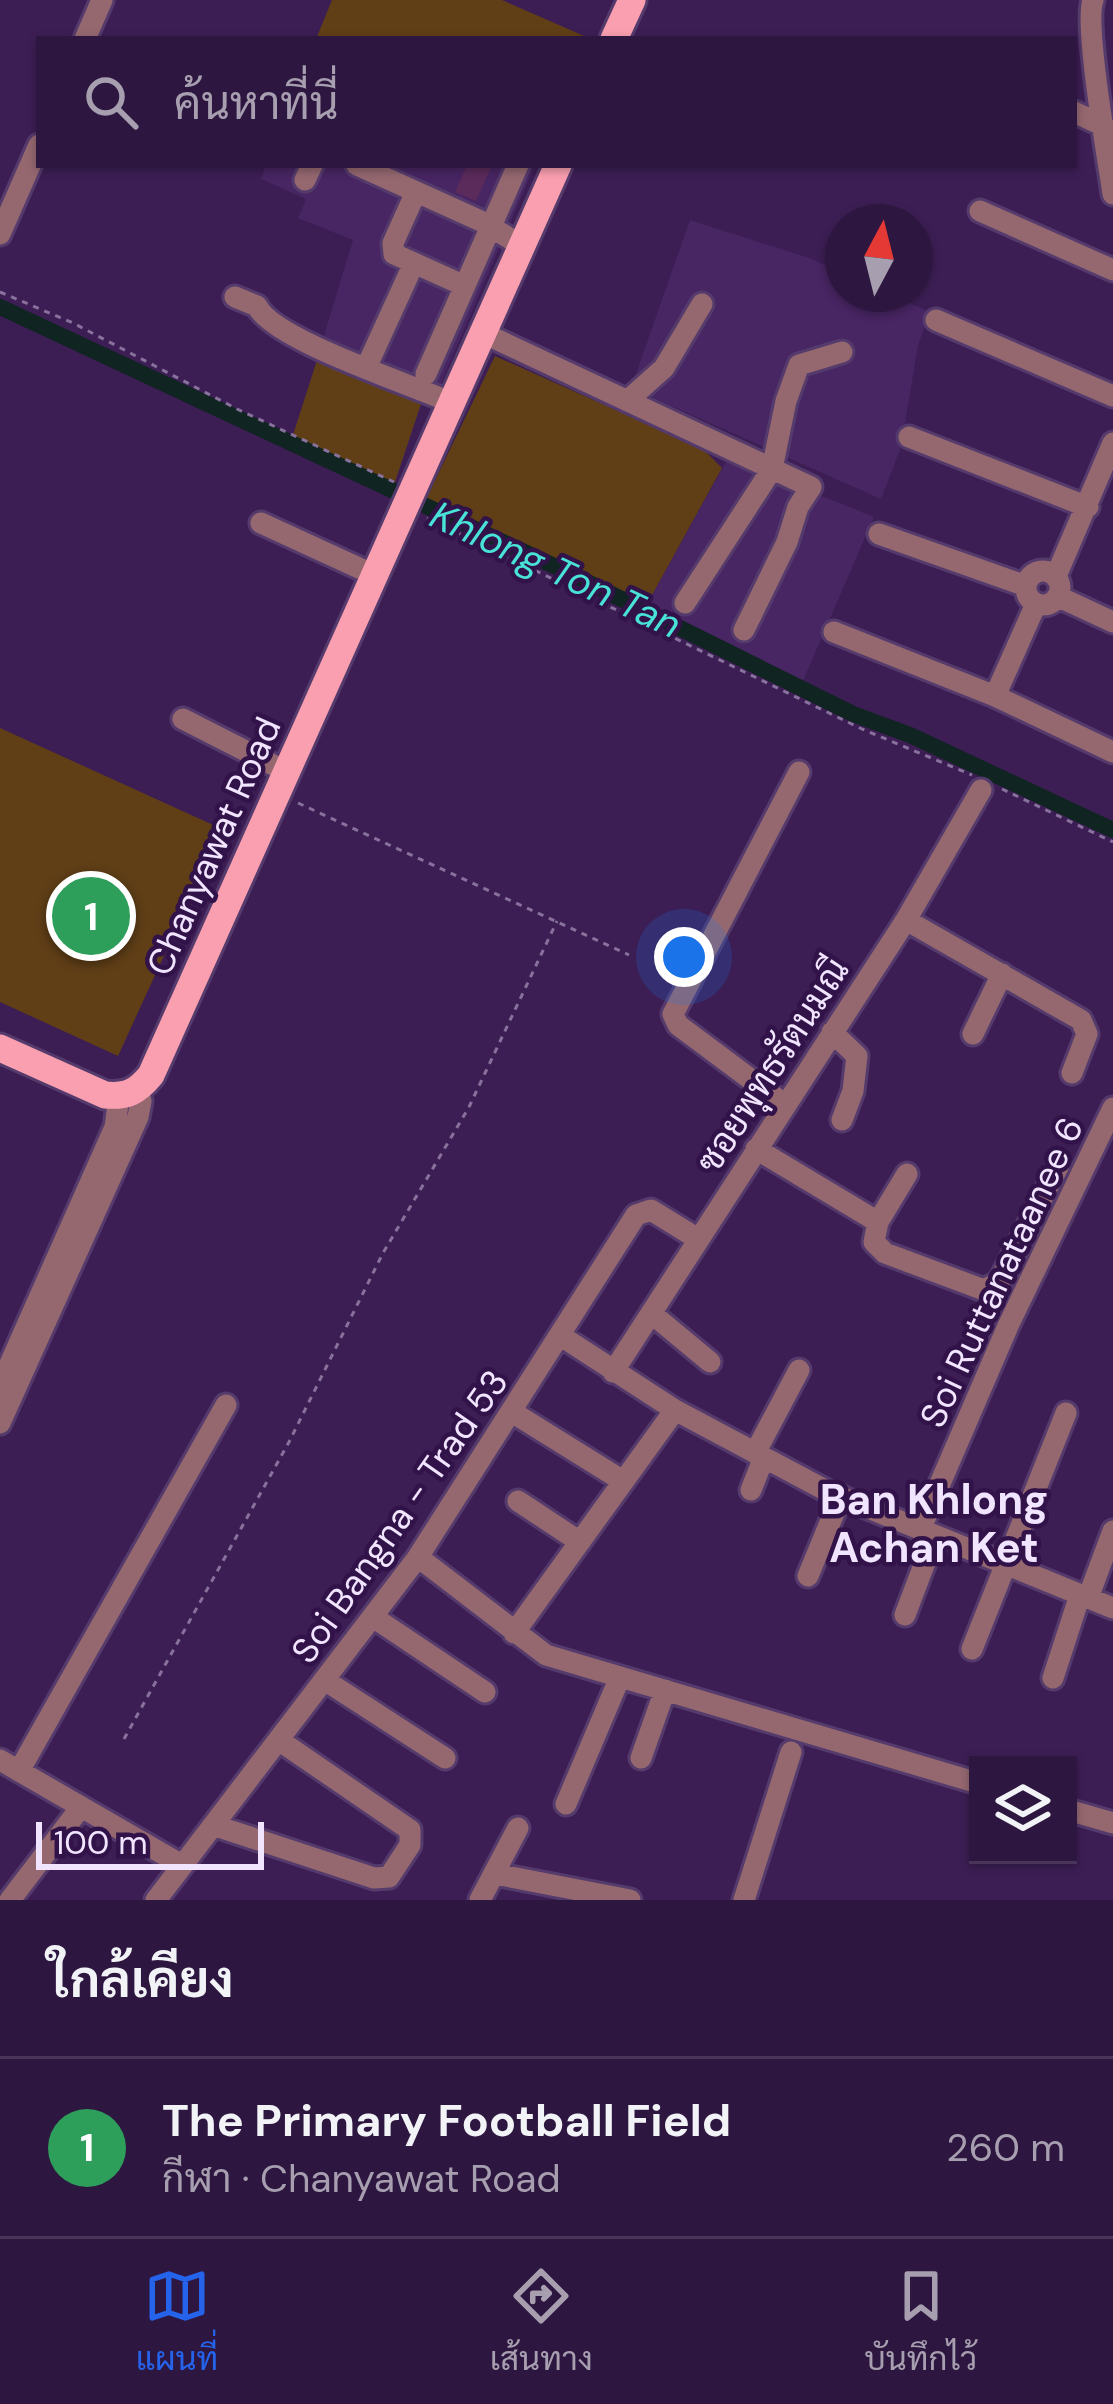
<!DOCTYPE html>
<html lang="th">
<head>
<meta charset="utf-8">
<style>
	body { margin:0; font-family:"DM Sans",Sarabun,sans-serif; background:#351f46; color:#f1f3f6 }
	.controls { position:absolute; right:36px; bottom:36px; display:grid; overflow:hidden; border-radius:0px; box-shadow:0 3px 9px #0004 }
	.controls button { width:108px; height:108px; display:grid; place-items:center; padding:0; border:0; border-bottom:3px solid #483559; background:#2d163f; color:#f1f3f6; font:60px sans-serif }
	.compass { position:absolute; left:825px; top:204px; width:108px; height:108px; border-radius:50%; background:#2d163f; box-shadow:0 3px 9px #0004; rotate:7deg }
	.scale { position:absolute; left:36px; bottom:30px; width:228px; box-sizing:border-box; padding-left:12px; border:6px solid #f1e4ff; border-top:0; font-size:33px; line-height:42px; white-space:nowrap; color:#f1e4ff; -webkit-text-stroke:9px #321349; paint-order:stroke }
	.you { position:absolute; left:684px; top:957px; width:42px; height:42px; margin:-30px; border:9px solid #fff; border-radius:50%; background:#1a73e8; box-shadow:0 0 0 18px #1a73e833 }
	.badge { display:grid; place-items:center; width:78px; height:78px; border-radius:50%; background:#2563eb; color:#fff; font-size:39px; font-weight:700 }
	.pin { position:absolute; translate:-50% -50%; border:6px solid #fff; box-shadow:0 3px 12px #0006 }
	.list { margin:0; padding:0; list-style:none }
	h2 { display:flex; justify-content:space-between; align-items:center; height:156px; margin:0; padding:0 48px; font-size:51px }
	h2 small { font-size:39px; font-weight:400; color:#a79fb0 }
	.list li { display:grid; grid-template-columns:78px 1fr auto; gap:36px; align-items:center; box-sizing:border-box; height:180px; padding:0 48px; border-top:3px solid #483559 }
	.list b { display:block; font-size:45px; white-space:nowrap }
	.list p { margin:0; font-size:39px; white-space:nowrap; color:#a79fb0 }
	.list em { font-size:39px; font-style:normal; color:#a79fb0 }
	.icon { flex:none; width:66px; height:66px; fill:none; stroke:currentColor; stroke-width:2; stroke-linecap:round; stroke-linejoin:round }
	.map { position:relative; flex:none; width:1113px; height:1900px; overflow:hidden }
	.search { position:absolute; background:#2d163f; box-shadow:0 3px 9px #0004; left:36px; right:36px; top:36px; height:132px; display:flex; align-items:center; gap:30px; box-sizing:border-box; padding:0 42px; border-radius:0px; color:#a79fb0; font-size:45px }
	.sheet { height:336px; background:#2d163f }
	nav { display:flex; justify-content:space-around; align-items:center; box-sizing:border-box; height:168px; border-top:3px solid #483559; background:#2d163f; font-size:33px; color:#a79fb0 }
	nav a { display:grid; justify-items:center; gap:6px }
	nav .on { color:#2563eb }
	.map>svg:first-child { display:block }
</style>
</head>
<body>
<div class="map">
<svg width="1113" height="1900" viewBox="0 0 1113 1900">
	<rect width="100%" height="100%" fill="#3c1e54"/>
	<path fill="#482563" d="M266,165h269l-97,225 -116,-48 31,-102 -55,-22 8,-19 -45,-20z
		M690,220l119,38 34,15v21h47l40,18 -12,33 -17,102 -20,52 -250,-111z
		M728,458l146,59 -72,166 -156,-77z"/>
	<path fill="#603f17" d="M332,0h170l89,39h-275z
		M319,354l104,44 -29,87 -102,-47z
		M495,356l208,93 19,19 -76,138 -220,-107z
		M0,728l222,101 -104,227 -118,-54z"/>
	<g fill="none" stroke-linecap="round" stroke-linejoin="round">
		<path stroke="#102422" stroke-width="16" d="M0,307l563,263 290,144 57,21 203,95"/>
	</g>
	<path fill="#5b2b5b" d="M467,165h25l-16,36 -21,-9z"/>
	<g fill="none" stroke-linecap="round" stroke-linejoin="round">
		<defs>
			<path id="minor" d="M1093,0c-9,26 15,158 20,194
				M85,39l17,-39
				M1074,112l30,14
				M357,165l126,57 39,24
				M305,180l7,-15
				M416,192l-23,51 1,11 71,32
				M980,211l133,59
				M0,234l39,-89
				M235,297l22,9c16,34 154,78 195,97
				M936,320l177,76
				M483,333l328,154 -13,20 -11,35 -43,88
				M366,368l48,-105
				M426,374l92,-209
				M627,401l37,-33 38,-64
				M909,437l179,70
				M261,523l111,51
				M879,534l147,52
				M1026 588a17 17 0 1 1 34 0a17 17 0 1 1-34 0Z
				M1056,576l57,-133
				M1059,597l54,25
				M685,603l87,-134 14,-68 13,-36 43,-13
				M834,632l161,64 118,56
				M995,696l41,-92
				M183,719l102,52
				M906,920l175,100 6,14 -15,39
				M832,1032l25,24 -4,35 -11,29
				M973,1034l29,-60
				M784,1104l-106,-79 -5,-11 126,-242
				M756,1149l122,73
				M907,1174l-29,48 -4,20 11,11 99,37 15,-8 60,-117
				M651,1313l59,49
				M561,1336l114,74 154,82 284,116
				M613,1372l293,-452 75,-130
				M0,1386l115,-259 4,-31
				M512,1412l111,69
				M0,1423l138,-306 3,-16 -3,-9
				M755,1453l44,-83
				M751,1490l13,-33
				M518,1501l62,41
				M920,1530l88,-204 105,-218
				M418,1557l128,98 432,128
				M808,1576l33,-80
				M1088,1598l25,-67
				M905,1615l30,-79
				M373,1617l112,75
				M514,1633l161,-223
				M972,1649l94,-236
				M1053,1678l27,-83
				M326,1681l119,77
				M641,1758l24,-68
				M0,1760l182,105
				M19,1771l207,-366
				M566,1804l54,-127
				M1068,1810l45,13
				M216,1826l158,52 15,-1 21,-32v-15l-130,-89
				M495,1874l135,26
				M10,1900l71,-93
				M156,1900l262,-343 218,-342 15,-5 47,29
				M480,1900l38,-72
				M744,1900l47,-148"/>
			<path id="major" d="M614,39l18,-39
				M0,1048l105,47c22,2 32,-3 46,-20l407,-910"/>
		</defs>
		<use href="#minor" stroke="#553a6c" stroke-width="27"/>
		<use href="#major" stroke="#553a6c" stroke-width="33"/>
		<path stroke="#88719c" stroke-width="3" stroke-dasharray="6 6" stroke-linecap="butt" d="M0,292l73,31 164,86 157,73
			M427,518l435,211 110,46
			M1002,789l111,53
			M298,803l331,152
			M124,1739l165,-297 94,-189 86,-146 88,-186"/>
		<use href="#minor" stroke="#956870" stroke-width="21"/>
		<use href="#major" stroke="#fa9fb0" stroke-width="27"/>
	</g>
	<g text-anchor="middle" stroke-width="9" stroke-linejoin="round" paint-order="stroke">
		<g font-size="36" fill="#f1e4ff" stroke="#321349">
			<text transform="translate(213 846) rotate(-66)" y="13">Chanyawat Road</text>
			<text transform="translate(772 1065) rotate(-57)" y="13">ซอยพุทธรัตนมณี</text>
			<text transform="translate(1001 1272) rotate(-65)" y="13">Soi Ruttanataanee 6</text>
			<text transform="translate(399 1516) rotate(-55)" y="13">Soi Bangna - Trad 53</text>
		</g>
		<g font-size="39" font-style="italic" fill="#48e2d7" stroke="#321349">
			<text transform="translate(556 569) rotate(25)" y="14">Khlong Ton Tan</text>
		</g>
		<g font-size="42" font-weight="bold" fill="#f1e4ff" stroke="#321349">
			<text x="934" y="1514">Ban Khlong<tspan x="934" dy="48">Achan Ket</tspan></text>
		</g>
	</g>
</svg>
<div class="controls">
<button><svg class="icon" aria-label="layers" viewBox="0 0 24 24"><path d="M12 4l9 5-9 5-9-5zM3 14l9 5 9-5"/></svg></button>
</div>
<svg class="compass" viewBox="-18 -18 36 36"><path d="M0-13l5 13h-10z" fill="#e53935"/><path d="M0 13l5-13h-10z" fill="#a79fb0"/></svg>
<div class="scale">100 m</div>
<div class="you"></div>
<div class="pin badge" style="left:91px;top:916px;background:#2e9e5b">1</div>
<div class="search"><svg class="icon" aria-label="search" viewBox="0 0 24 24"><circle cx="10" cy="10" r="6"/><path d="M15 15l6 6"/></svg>ค้นหาที่นี่</div>
</div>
<section class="sheet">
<h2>ใกล้เคียง<small></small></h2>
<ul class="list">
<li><span class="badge" style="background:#2e9e5b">1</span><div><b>The Primary Football Field</b><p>กีฬา · Chanyawat Road</p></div><em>260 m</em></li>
</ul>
</section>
<nav>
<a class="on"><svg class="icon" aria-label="map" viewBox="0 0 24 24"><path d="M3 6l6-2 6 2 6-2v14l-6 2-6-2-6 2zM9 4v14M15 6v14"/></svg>แผนที่</a>
<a><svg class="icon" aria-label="directions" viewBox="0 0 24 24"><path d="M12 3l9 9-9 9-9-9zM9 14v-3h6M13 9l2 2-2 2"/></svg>เส้นทาง</a>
<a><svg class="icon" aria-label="saved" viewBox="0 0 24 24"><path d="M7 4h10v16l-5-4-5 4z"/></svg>บันทึกไว้</a>
</nav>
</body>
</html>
